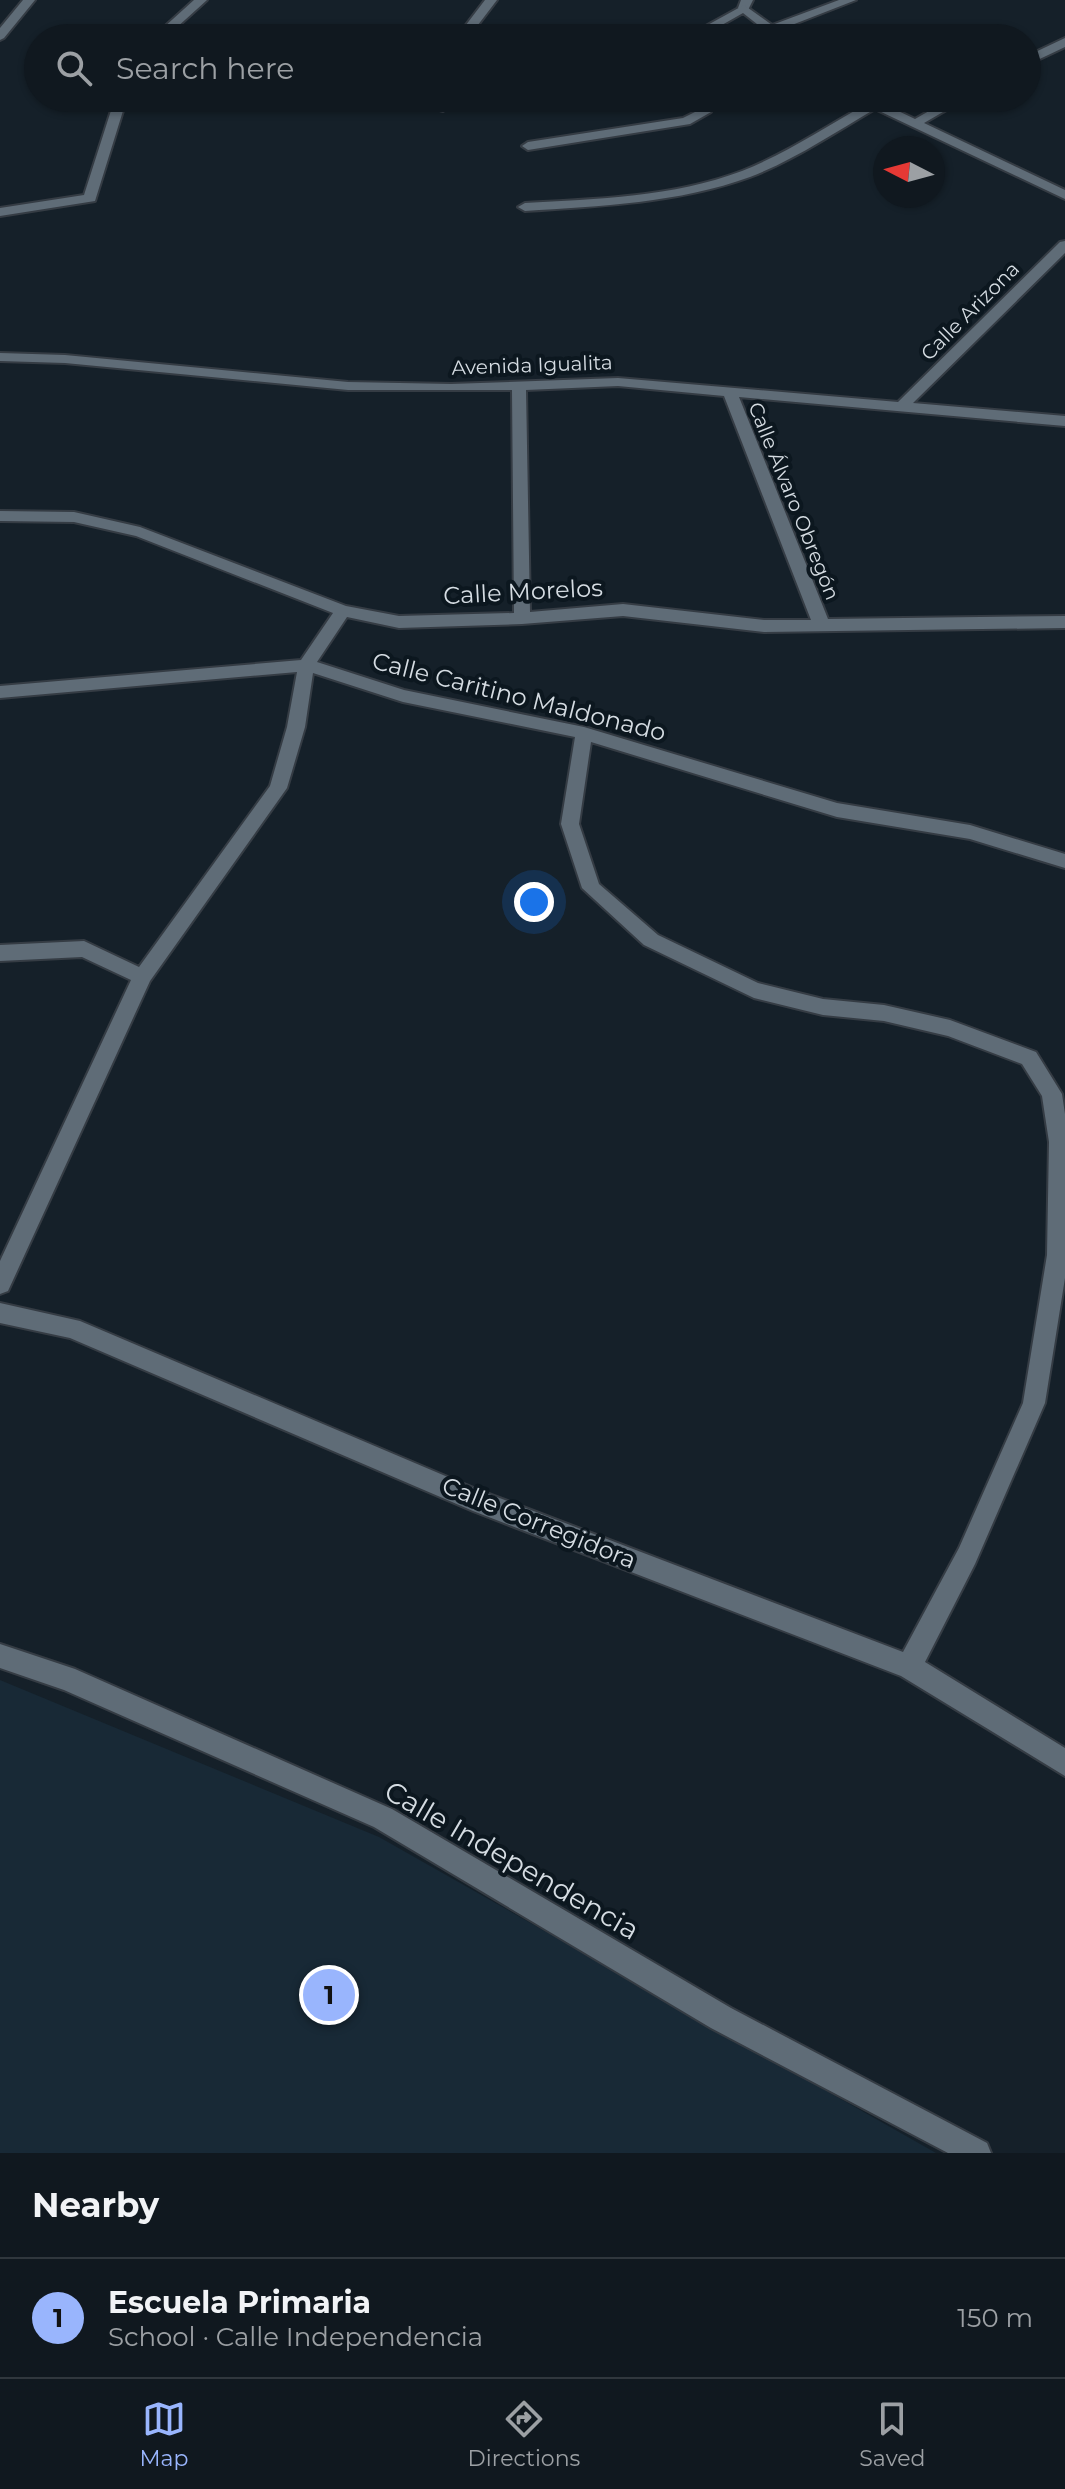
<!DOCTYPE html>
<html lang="en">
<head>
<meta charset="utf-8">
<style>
	body { margin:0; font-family:Montserrat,sans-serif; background:#1e252c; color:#f1f3f6 }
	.compass { position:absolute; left:873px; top:136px; width:72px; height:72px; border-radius:50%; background:#10181f; box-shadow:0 2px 6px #0004; rotate:276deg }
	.you { position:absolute; left:534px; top:902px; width:28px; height:28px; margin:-20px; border:6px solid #fff; border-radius:50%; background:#1a73e8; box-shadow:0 0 0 12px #1a73e833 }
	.badge { display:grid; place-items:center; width:52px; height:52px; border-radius:50%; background:#99b5fd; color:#111; font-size:26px; font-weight:700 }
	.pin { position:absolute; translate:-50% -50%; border:4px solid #fff; box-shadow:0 2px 8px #0006 }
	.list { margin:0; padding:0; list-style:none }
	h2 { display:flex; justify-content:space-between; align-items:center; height:104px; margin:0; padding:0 32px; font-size:34px }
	h2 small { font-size:26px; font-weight:400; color:#9ca0a4 }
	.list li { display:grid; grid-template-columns:52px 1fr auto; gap:24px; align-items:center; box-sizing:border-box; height:120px; padding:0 32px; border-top:2px solid #30373d }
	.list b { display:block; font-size:30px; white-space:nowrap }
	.list p { margin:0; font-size:26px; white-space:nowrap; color:#9ca0a4 }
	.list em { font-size:26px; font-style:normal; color:#9ca0a4 }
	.icon { flex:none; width:44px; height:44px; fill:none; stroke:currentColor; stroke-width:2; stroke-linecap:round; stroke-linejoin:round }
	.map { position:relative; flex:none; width:1065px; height:2153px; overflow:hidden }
	.search { position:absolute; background:#10181f; box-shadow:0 2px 6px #0004; left:24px; right:24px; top:24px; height:88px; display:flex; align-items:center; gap:20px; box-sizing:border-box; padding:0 28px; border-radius:44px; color:#9ca0a4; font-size:30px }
	.sheet { height:224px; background:#10181f }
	nav { display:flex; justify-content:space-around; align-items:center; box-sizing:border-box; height:112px; border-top:2px solid #30373d; background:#10181f; font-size:22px; color:#9ca0a4 }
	nav a { display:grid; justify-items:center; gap:4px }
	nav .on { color:#99b5fd }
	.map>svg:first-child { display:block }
</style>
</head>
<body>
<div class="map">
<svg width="1065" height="2153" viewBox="0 0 1065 2153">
	<rect width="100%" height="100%" fill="#152029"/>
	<path fill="#182936" d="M0,1680l379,157 557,316h-936z"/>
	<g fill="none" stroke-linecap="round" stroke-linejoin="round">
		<defs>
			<path id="service" d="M741,0h12l-5,10 -10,-2z"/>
			<path id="minor" d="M23,0h12l-31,38 -4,2v-12z
				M194,0h13l-42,38h-13z
				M485,0h12l-29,38h-12z
				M839,0h17l-77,30 9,8h-13l-32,-25 -44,25h-15l60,-33 28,20z
				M1065,38v9l-38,18v-9z
				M115,98h12l-32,103 -95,15v-8l84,-13z
				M436,98h12l-5,13 -10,-3z
				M701,98h12l-2,14 -21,12 -162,26 -6,-4 6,-4 155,-24 16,-8z
				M858,98h13l44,21 37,-21h15l-43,25 141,67v9l-190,-90c-41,24 -81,51 -125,68 -71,26 -150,29 -225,34l-7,-4 7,-4c72,-4 148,-6 217,-32 43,-17 82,-43 123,-66z
				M1065,241v12l-152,150 152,13v10l-326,-29 89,222 237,-3v12l-301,4 -141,-16 -101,8 -123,4 -52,-11 -30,45 87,28 180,37 253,76 133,22 95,29v14l-95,-29 -133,-22 -246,-75 -12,82 20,60 59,51 100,48 65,16 61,6 66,15 86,32 26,42 3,20v164l-20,125 -70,161 -50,98 140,86v28l-164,-100 -428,-165 -403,-173 -70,-15v-20l80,18 396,168 427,163 56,-104 64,-145 24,-148 2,-113 -7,-46 -20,-32 -74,-28 -64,-15 -61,-6 -69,-17 -110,-53 -62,-57 -21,-64 14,-87 -172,-35 -90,-29 -8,54 -18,61 -137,193 -142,310 -8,3v-33l131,-281 -49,-23 -82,4v-16l84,-4 55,26 131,-181 17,-59 10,-55 -297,26v-12l301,-26 32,-47 -197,-77 -62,-14 -74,-1v-10l74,1 66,15 206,79 53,10 115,-3 -2,-223h-164l-283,-27 -65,-2v-8l65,2 283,27 103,2 167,-6 280,24 162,-160zM618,386l106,10 87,224h-47l-141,-16 -93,8 -4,-222z
				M0,1644l75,25 317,140 339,199 256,135 4,10h-43l-237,-125 -337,-201 -310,-137 -64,-22z"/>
		</defs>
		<use href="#service" stroke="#353c44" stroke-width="4"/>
		<use href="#minor" stroke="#353c44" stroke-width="4"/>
		<use href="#service" fill="#5f6c77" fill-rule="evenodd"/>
		<use href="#minor" fill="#5f6c77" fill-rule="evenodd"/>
	</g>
	<g text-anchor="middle" stroke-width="8" stroke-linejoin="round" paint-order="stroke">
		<g font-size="20" fill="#d5dce2" stroke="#0c171f">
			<text transform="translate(970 311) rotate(-45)" y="7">Calle Arizona</text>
			<text transform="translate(532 365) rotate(-2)" y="7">Avenida Igualita</text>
			<text transform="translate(794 501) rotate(68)" y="7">Calle Álvaro Obregón</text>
		</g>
		<g font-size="24" fill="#d5dce2" stroke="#0c171f">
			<text transform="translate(523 592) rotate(-3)" y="8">Calle Morelos</text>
			<text transform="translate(519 697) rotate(14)" y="8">Calle Caritino Maldonado</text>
			<text transform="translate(539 1523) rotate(22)" y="8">Calle Corregidora</text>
		</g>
		<g font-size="28" fill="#d5dce2" stroke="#0c171f">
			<text transform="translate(512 1860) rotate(30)" y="10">Calle Independencia</text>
		</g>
	</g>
</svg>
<svg class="compass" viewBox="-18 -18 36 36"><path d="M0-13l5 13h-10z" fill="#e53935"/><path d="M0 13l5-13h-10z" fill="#9ca0a4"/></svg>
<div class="you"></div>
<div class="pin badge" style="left:329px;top:1995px">1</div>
<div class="search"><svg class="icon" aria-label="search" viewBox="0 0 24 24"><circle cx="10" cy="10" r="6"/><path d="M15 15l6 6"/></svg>Search here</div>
</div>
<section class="sheet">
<h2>Nearby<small></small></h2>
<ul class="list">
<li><span class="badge">1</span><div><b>Escuela Primaria</b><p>School · Calle Independencia</p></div><em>150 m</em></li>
</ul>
</section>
<nav>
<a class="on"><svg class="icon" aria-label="map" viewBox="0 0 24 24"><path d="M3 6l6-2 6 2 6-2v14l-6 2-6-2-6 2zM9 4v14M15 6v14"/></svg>Map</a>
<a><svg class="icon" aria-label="directions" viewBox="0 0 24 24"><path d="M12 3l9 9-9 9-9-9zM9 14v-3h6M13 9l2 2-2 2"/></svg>Directions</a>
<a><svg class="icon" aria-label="saved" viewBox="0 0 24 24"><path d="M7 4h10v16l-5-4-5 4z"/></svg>Saved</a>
</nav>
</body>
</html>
